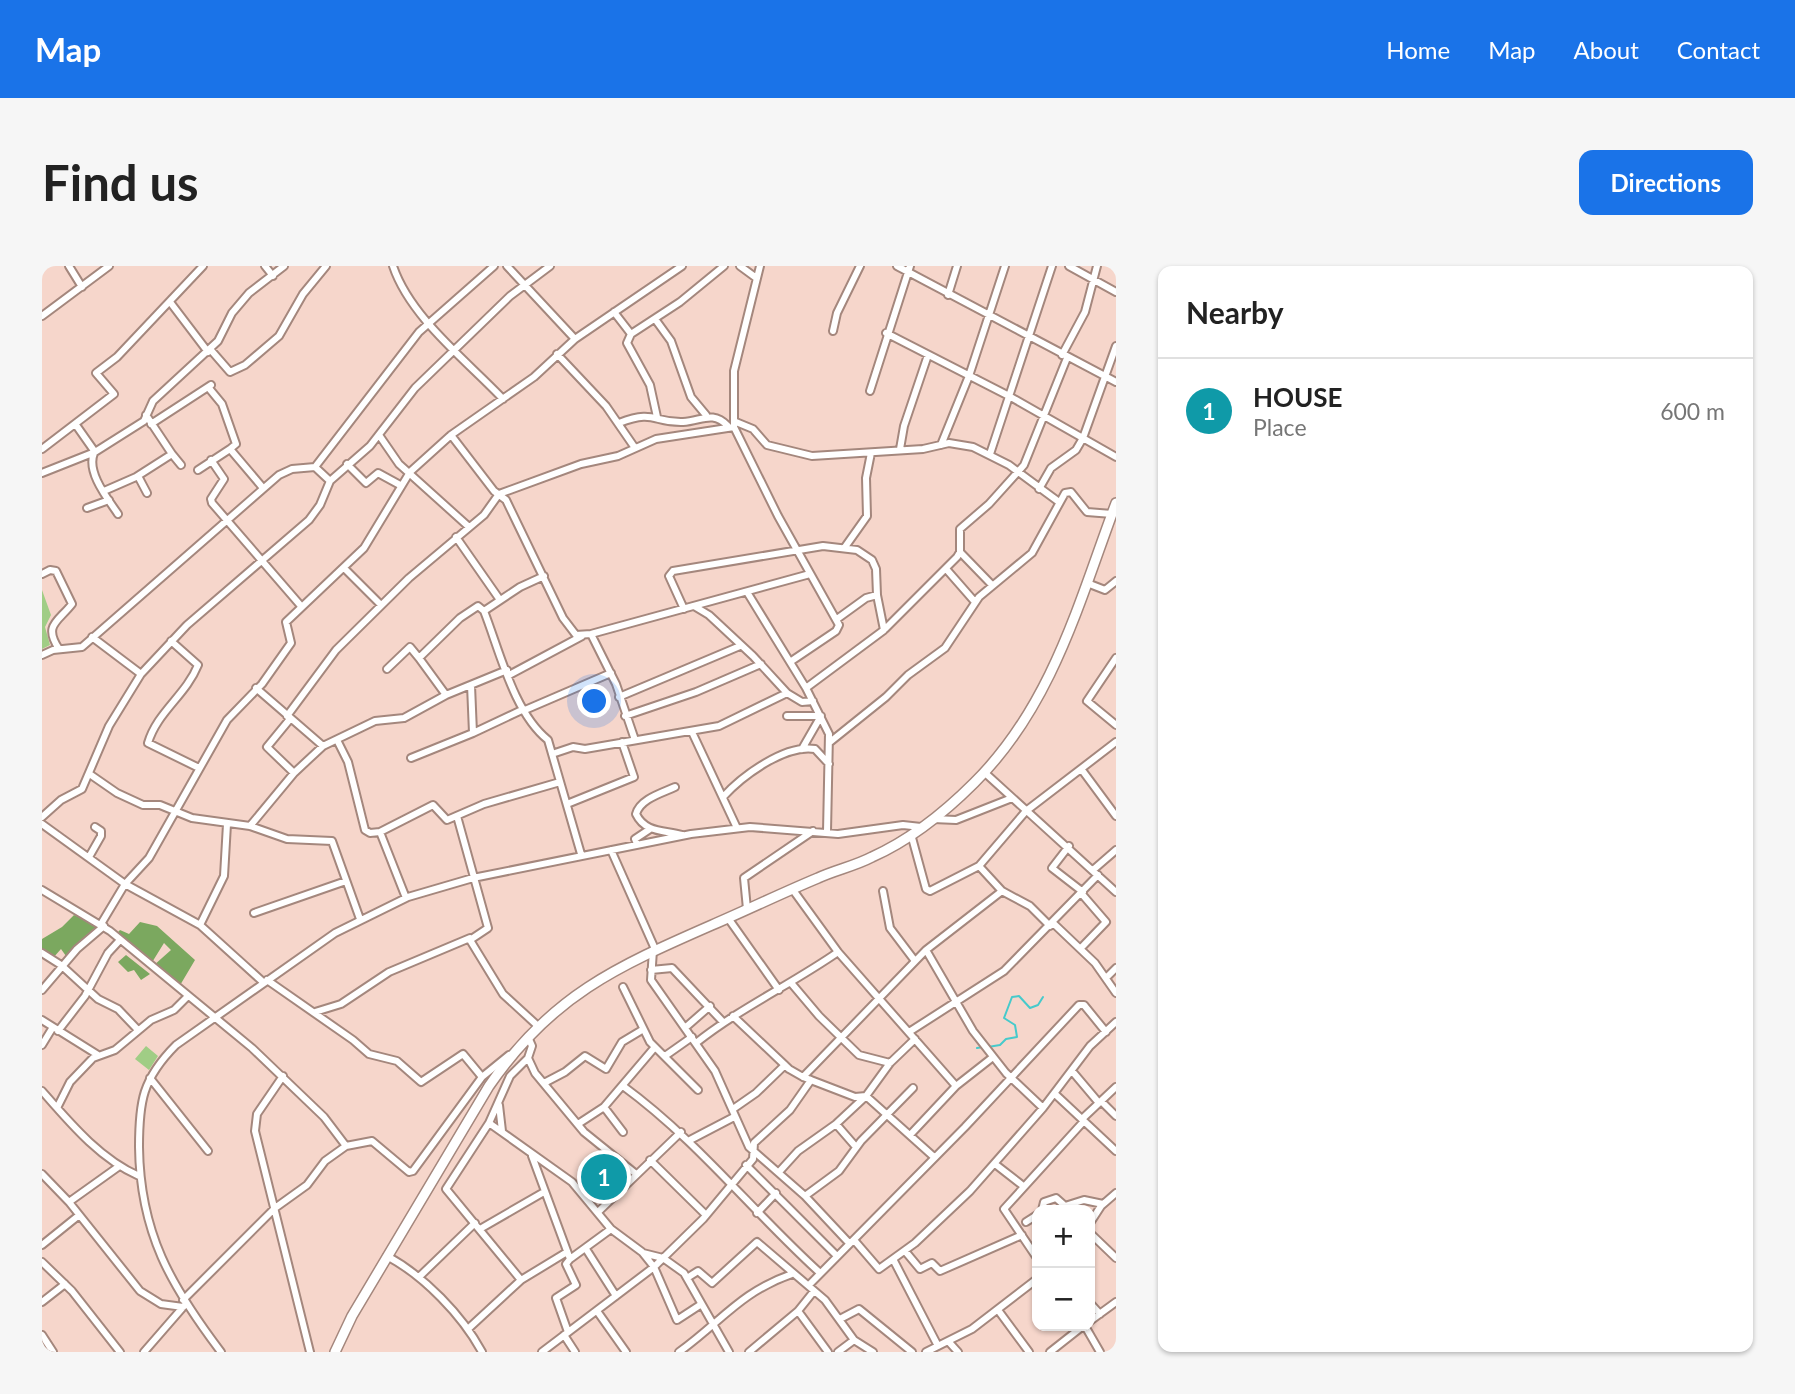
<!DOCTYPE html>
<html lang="en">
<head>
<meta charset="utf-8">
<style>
	body { margin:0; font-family:Lato,sans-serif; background:#f6f6f6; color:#222 }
	.controls { position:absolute; right:21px; bottom:21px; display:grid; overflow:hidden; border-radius:14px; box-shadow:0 2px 5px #0004 }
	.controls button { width:63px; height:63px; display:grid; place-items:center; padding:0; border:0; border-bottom:2px solid #e0e0e0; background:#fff; color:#222; font:35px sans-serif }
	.you { position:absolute; left:553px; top:436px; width:24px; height:24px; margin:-18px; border:5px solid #fff; border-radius:50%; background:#1a73e8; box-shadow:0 0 0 10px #1a73e833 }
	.badge { display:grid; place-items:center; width:46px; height:46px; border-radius:50%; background:#1a73e8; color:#fff; font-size:23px; font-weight:700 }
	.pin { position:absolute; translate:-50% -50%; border:4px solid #fff; box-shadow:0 2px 7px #0006 }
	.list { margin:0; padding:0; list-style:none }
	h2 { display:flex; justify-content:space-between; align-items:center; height:91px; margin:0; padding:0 28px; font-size:30px }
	h2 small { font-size:23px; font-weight:400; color:#767676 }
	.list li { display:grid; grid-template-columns:46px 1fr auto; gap:21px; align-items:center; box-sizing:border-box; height:105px; padding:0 28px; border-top:2px solid #e0e0e0 }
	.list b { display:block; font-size:26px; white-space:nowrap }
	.list p { margin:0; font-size:23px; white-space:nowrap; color:#767676 }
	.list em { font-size:23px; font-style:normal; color:#767676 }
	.map { position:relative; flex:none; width:1074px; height:1086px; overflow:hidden; border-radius:14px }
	header { display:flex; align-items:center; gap:42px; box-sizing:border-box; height:98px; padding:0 35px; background:#1a73e8; color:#fff }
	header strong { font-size:33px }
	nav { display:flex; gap:38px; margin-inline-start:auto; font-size:24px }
	.intro { display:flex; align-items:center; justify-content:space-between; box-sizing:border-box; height:168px; padding:0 42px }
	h1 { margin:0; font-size:49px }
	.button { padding:18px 32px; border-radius:14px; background:#1a73e8; color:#fff; font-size:24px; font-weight:700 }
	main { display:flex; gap:42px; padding:0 42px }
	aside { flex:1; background:#fff; border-radius:14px; box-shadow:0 2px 5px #0004 }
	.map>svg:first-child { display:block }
</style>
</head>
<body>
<header>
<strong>Map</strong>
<nav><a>Home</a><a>Map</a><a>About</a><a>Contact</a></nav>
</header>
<div class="intro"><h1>Find us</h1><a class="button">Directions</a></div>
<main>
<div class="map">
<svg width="1074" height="1086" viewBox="0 0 1074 1086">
	<rect width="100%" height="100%" fill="#f6d6cb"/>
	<path fill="#a0cd85" d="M0,324l9,25 -6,12 5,18 -8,4z
		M104,780l12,10 -9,14 -14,-11z"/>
	<path fill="#7ba85f" d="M32,649l26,11 -34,30 -5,-7 -8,9 -11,-7v-12l20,-12z
		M98,656l17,4 38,34 -16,27 -26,-21 18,-16 -7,-7 -13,21 -36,-29 5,-5 9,4z
		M84,689l24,19 -9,6 -7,-10 -6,2 -10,-10z"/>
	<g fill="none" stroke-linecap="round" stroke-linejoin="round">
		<path stroke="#46cacb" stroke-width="2" d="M946,781l12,-2 6,-6 11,-2 -2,-12 -11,-7 8,-21 7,-1 11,12 8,-3 5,-8
			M935,782l6,-1"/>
		<defs>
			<path id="minor" d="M27,0l13,21
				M223,0l8,10
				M351,0c17,51 73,94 110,133
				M465,0l68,73
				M698,0l15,11
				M718,0l-26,105v56l44,89 61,109 -3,6 -46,31
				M855,0l219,116
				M1027,0l47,26
				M906,29l9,-29
				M128,36l38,50
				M572,46l17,22
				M0,50l67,-50
				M613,53l16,22 20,56 15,18
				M791,65l4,-18 23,-47
				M844,67l123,63 107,61
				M168,83l20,23 15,-7 34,-29 24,-42 23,-28
				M515,88l49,52 29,42
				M1020,89l23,-43 12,-46
				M166,121l14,17 14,40 -6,5 33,39
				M828,125l40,-125
				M615,151l-7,-32 -23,-42 4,-9 49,-32 44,-36
				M694,156l17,7 14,16 45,11 111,-7 26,-6 24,4 36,18 50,37
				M577,157c36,-14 34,0 64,-1 19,-1 29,-12 45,4
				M109,158l60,-39
				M34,159l19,27
				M337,169l20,29 70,63
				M409,169l43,56 12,9 57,118 13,17 15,-1 219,-60
				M899,179l28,-69 36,-110
				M0,183l72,-55 -18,-21 21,-16 86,-91
				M858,183l4,-23 24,-71
				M52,187c-8,19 14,46 24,61
				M130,188l9,11
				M948,188l62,-188
				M169,194l13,19 -13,20 1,4 89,103
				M305,198l19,19 12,-10 22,12
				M273,201l104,-135 75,-66
				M156,204l32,-21
				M0,207l53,-21 49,-31 9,-20 65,-60 14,-28 17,-20 35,-27
				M96,210l9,17
				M997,223l12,-21 25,-18 7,-12 33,-92
				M62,225l32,-14 36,-23 -26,-39
				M45,242l22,-8
				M414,271l44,63
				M803,281l22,-31 -1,-38 5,-25
				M918,286l32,33
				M302,302l36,36
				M905,304l28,32
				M0,308l8,-4 6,1 16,33c-14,18 -29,21 -13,45
				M1045,317l18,7 11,-9
				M705,326l59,96 23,46 -2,98
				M652,340l15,9 44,41 34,37 15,9 11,-1
				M642,343l-15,-33 4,-5 150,-25 34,4 15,10 4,9 1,26 7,35 -78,58
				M442,345l36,-24 24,-11
				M795,353l29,-21 11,-3
				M843,363l72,-72 3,-5v-23l29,-25 35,-39 43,-107
				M549,368l25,50 19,56
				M50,371l49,37
				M129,375l27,24c-12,30 -41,47 -50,78l51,25
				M0,389l11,-5 29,-3 197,-172 13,-6 23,-2 15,14
				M1074,392l-29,43 29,24
				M345,403l23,-22 9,11
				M467,409l73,-39
				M214,422l67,58
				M404,429l-27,-37 41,-40 18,-12 6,5c16,41 30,102 64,129l33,114
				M577,431l121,-51
				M483,444l86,-37
				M245,450l49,-66 73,-72 75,-63 15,-21 82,-30 37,-8 38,-17 78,-12
				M583,450l71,-24 65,-28
				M745,450h34l-19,33
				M248,453l-23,28 27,26
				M650,466l45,96
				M431,467l51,-24
				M295,474l11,22 17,68 5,3 10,-1 53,-27 14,15 37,-16 76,-22
				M788,476l56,-45 22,-22 37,-27 34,-51 53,-44 33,-60 6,-1 16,20 25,2
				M510,488l21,-7 12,2 134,-23 68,-33
				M369,492l62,-25 -2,-48
				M1040,504l34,46
				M942,506l132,120
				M49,509l26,18 26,12h17l32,13 58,8 37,13 45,2 28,78
				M633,521c-13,6 -35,12 -39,27 9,19 28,16 46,21
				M681,531c19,-21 62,-53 92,-48l14,15
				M525,538l67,-27 -12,-35
				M415,550l31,112 -18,12 33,54 36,33
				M0,551l19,-17 21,-11 27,-63 32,-52 46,-49 122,-105 11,-15 10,-24 40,-35 45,-58 95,-92 40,-30
				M891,553l23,1 56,-22
				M0,558l83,60 75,41 63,57
				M208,560l44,-53 29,-27 52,-25 29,-3 42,-23 61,-25
				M338,566l26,66
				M869,568l15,55 4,2 49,-25 47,-55 90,-69
				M595,578l-2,-5 15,-10
				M1027,580l-17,22 31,24
				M569,584l44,99
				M47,591l12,-21v-5l-6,-4
				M937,600l23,25 28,15 20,20
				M1051,604l23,-20
				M0,624l68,41 142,117 72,69 22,29
				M751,624l45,62 118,134
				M841,625l7,37 25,33
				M705,643l-3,-31 69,-47
				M212,647l92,-32
				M686,652l51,72
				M1011,657l42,40 21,30
				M59,658l24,-40 24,-26 78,-138 35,-36 29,-41 -5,-21 78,-74 46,-76 41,-37 83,-58 41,-38 107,-73
				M158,659l24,-49 3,-52
				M1039,682l25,-26 -25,-29
				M611,684l-2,30 64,91 34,76 56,49 44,47
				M884,684l47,81 33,42 37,35
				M0,687l19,12 37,34 20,10 20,21
				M609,704l21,-2 51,54
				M1065,711l9,-9
				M225,714l86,60 16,14 28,7 24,21 42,-28 19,23
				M750,718l27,32 40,39 31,8
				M581,721l27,55 48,48
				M0,724l35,-41 27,-23
				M273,746l26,-8 48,-32 81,-34
				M691,750l56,53 14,8 52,20 11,-1 68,61
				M0,754l56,35
				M644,761l24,-21
				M16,765l27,-35 23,-43 12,-13
				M867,766l95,-61 94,-96
				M486,771l4,9 -4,12 7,15 49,59 52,42
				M654,777c44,-35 96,-59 142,-91
				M0,779l11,-18
				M623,790l27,-19
				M1030,805l27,32
				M241,810l-26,38 -2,17 55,221
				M761,811l123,-127 76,-59
				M108,812l58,73
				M502,817l21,-11 20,-16 21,13 16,-27 20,-12
				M581,820c75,55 128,124 196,186
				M0,825c28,32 58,68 97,85
				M1013,828l61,57
				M1060,836l14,14
				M457,839l3,26
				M562,841l19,25
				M15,842l13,-26 23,-24 22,-8 36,-30 23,-10 14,-14
				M691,843l23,-16 29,-28
				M1040,853l34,-32
				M447,857l83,59 39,47 31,23 12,15 23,53 23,-15
				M536,858l26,-17 51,-60
				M794,858l20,23
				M868,869l46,-49 37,-29
				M648,874l44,-23
				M490,890l38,103 -4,5 10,21 -20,13 12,34
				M608,894l56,55
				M953,898l27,21
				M704,899l90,90
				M737,906l19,-21 38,-27 30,-28 24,-33 25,-24
				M0,908l27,28 71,89 21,13 22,3
				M763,930l34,-25 22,-30 52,-53
				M27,936l49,-35
				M1000,944l2,-8 12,-4 9,8 19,-6 19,4
				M556,946l83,-80
				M715,947l19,-20
				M984,956l11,-7
				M1048,957l11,-17 15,-13
				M438,963l64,-37
				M1048,967l26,25
				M812,974l25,29 36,-26 55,-52 73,-83 47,-62 26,-24
				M0,979l36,-29
				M544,983l30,47
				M863,985l15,18 12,-6 8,8 82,-36
				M601,987l20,5 21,15 45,79
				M345,990c37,20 75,59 95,96
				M995,992l-33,-49 80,-88
				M528,993l41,-30
				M851,993l45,87
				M0,996l30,29 48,61
				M378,1010l55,-53
				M645,1012l11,-7 14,12 45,-41 68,58 29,40 19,12
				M479,1014l-75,-91 43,-66 21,-47 18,-18
				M767,1019l156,-158 114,-122h5l22,27
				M141,1034l92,-92 32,-23 18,-24 21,-15 26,-5 37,31 4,-1 69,-94 27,-22
				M0,1036l23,-18
				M1048,1037l10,11
				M956,1044l31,42
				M555,1045l29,41
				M756,1045l30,41
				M798,1053l19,-10 53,43
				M1048,1055l26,-19
				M1043,1060l15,26
				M427,1062l52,-48 46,-28
				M0,1069l11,17
				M522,1069l11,17
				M906,1075l10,11
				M102,1086l40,-46
				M179,1086c-50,-66 -81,-119 -82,-205 0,-45 3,-68 37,-102l159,-112 73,-36 65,-19 218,-44 59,-7 88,7 65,-9 18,2
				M500,1086l112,-85 49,-48 50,-60 1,-16 36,-33 21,-30
				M637,1086c42,-30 61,-60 113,-78
				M707,1086l49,-41 16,-20
				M796,1086l16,-12
				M884,1086l46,-23 65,-50
				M1008,1086l33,-26"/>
			<path id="secondary" d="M293,1086l17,-36 137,-230c62,-90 127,-119 223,-161 35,-15 70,-32 106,-47 17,-8 37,-12 54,-21 38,-17 73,-45 102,-74 78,-77 105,-181 142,-280"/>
		</defs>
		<use href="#minor" stroke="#a4877d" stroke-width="10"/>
		<use href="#secondary" stroke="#a4877d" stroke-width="12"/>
		<use href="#minor" stroke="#fff" stroke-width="6"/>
		<use href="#secondary" stroke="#fff" stroke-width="9"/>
	</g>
</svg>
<div class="controls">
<button>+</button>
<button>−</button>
</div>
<div class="you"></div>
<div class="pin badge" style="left:562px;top:911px;background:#0f9aa8">1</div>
</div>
<aside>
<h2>Nearby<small></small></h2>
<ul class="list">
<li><span class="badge" style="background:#0f9aa8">1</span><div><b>HOUSE</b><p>Place</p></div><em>600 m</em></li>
</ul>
</aside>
</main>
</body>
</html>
